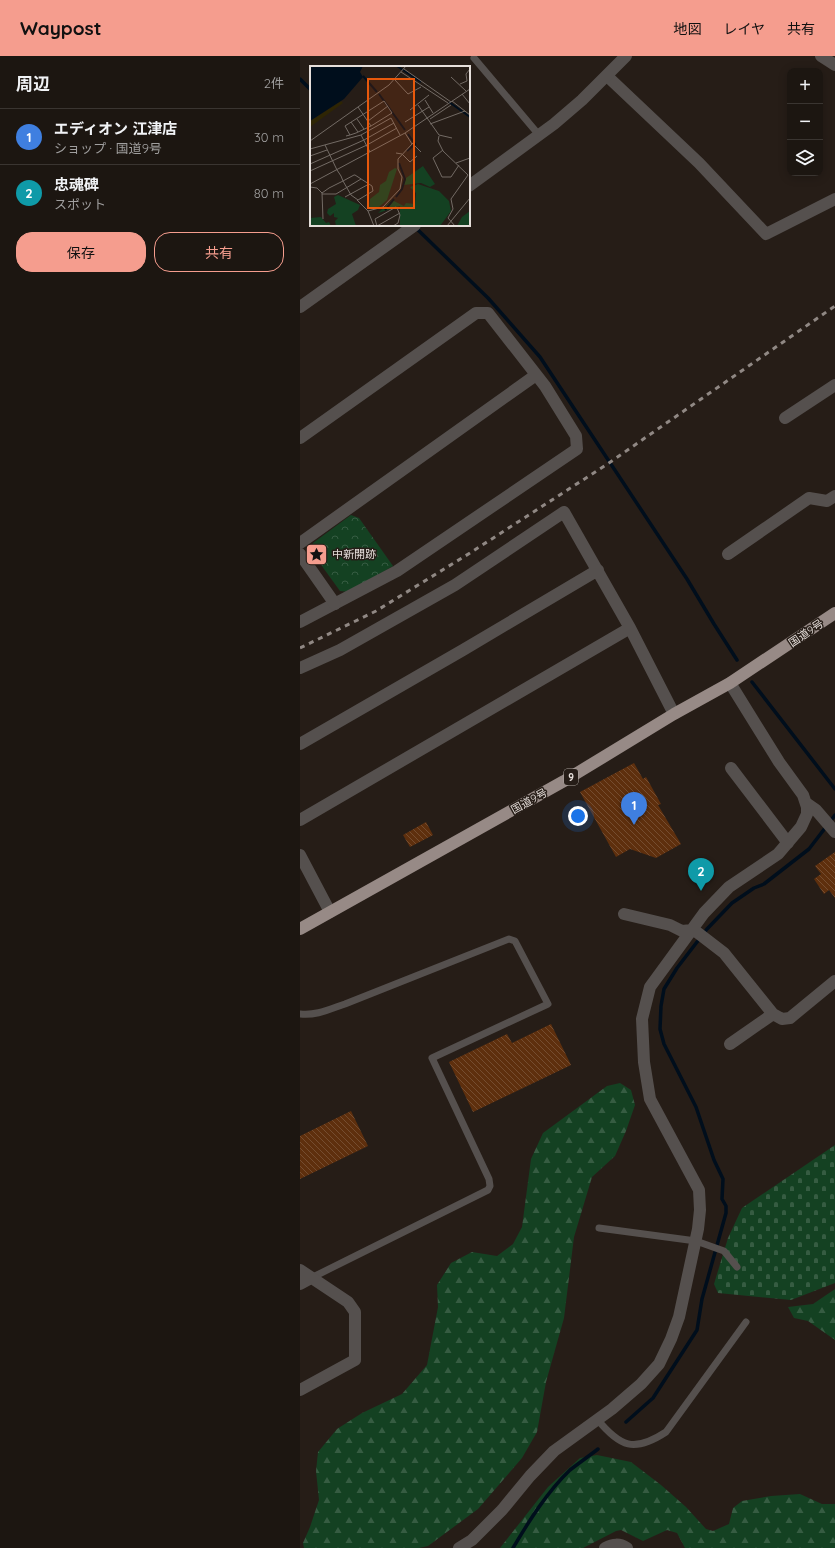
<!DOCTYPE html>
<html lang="ja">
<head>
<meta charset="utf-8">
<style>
	body { margin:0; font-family:Quicksand,"Noto Sans JP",sans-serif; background:#251f1a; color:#f1f3f6 }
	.controls { position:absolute; right:12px; top:12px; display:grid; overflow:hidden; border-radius:8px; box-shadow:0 2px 10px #0003 }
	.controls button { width:36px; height:36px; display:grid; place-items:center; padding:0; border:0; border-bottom:1px solid #3a3531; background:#1c1611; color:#f1f3f6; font:20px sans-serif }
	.you { position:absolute; left:278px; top:760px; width:14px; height:14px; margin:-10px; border:3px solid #fff; border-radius:50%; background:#1a73e8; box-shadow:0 0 0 6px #1a73e833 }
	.badge { display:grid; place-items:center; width:26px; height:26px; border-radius:50%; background:#f59d8e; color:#fff; font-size:13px; font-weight:700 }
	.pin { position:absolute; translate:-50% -33px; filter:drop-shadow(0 1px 2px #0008) }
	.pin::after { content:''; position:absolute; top:21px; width:14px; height:12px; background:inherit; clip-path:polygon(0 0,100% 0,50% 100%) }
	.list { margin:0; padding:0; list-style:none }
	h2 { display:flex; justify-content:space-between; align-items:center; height:52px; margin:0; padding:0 16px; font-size:17px }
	h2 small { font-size:13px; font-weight:400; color:#a09f9f }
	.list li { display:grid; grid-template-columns:26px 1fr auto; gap:12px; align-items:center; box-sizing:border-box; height:56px; padding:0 16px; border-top:1px solid #3a3531 }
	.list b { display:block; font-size:15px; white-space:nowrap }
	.list p { margin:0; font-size:13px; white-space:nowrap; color:#a09f9f }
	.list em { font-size:13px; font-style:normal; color:#a09f9f }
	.actions { display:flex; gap:8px; padding:12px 16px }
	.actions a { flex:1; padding:9px 0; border:1px solid #f59d8e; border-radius:16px; text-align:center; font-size:14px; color:#f59d8e }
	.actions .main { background:#f59d8e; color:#111 }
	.icon { flex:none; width:22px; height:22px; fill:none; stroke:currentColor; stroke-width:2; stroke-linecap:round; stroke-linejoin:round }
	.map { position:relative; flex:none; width:535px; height:1492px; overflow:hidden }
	header { display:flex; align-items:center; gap:24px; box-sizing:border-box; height:56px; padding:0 20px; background:#f59d8e; color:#111 }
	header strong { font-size:19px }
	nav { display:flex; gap:22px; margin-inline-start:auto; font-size:14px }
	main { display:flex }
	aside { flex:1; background:#1c1611 }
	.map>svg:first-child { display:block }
</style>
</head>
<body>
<header>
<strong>Waypost</strong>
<nav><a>地図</a><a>レイヤ</a><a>共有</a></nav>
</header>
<main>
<aside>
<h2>周辺<small>2件</small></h2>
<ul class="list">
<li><span class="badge" style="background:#3f7fe0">1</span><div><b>エディオン 江津店</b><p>ショップ · 国道9号</p></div><em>30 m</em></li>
<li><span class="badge" style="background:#0f9aa8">2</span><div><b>忠魂碑</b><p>スポット</p></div><em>80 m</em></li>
</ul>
<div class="actions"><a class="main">保存</a><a>共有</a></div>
</aside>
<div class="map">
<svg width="535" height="1492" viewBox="0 0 535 1492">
	<defs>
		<pattern id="forest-firs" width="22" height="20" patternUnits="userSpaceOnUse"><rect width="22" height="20" fill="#144122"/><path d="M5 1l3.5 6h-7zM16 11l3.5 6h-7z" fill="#365c42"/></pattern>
		<pattern id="cemetery-stones" width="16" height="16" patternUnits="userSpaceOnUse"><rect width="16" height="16" fill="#144122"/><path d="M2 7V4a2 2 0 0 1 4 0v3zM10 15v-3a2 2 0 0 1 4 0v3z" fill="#365c42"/></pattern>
		<pattern id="park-crowns" width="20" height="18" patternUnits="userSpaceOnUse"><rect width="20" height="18" fill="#144122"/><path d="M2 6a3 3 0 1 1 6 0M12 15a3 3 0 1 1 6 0" fill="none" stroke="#365c42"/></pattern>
		<pattern id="building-back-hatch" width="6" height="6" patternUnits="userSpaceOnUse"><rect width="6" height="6" fill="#5e2f0d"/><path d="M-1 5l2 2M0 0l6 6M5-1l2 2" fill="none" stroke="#754d30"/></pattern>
	</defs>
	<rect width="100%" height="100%" fill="#261d17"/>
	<path fill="url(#forest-firs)" d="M320,1027l11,7 4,15 -9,26 -11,25 -23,21 -18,60 -10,81 -18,64 -9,50 -15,26 -44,51 -50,37 -9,2h-115l-1,-5 7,-16 9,-27 -3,-29 2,-19 19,-23 25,-16 40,-19 25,-29 11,-58 -1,-22 14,-22 21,-11 25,4 16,-12 9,-17 9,-68 12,-26 64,-47z
		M535,1233v51l-27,-19 -14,-3 -6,-11 25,-3z
		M297,1399l34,7 30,23 25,22 20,22 7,2 16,-7 4,-16 9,-7 29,-5 29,-2 22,10h13v44h-150l-8,-15 -10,-3 -24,11 -22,-11 -5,1 -33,17h-83l48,-61 32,-29z"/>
	<path fill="url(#cemetery-stones)" d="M535,1089v138l-44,17 -73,-7 -4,-9 14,-46 14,-30z"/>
	<path fill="url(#park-crowns)" d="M51,459l8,3 34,48 -44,26 -9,-1 -29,-40 2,-8z"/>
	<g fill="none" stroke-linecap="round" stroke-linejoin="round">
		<path stroke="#000e1c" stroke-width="3.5" d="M0,23l11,11
			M116,172l72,70 52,59 147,222 27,45 23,36
			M452,626l83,107
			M326,1366l27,-24 44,-68 5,-31 24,-86v-7l-4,-7 1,-20 -9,-19 -18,-53 -32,-63 -4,-15 1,-23 3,-17 13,-21 30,-39 25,-26 22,-15 10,-4 45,-35 26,-34
			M213,1492c16,-27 34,-56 57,-78 9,-7 19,-14 28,-21"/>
	</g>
	<path fill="url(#building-back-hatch)" d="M334,707l9,16 3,-2 15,27 -3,1 23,39 -25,14 -26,-9 -14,8 -36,-65z
		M126,766l7,13 -23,12 -7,-12z
		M535,796v46l-6,-8 -5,4 -10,-15 7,-5 -6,-8z
		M251,968l20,41 -98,47 -24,-50 58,-28 5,9z
		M51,1055l17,35 -68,33v-43z"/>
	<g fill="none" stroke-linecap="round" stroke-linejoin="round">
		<path stroke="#55504e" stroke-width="7" d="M174,2l65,77
			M0,958c16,2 30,-5 45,-10l164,-65 6,2 33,63 -116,54 57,121 1,7 -2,4 -177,88
			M299,1172l97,13 28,10 13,16
			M297,1363c23,28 37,34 69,13l80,-110"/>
		<path stroke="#55504e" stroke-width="12" d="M521,0l14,9
			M307,20l92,87 67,71 69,-35
			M485,362l50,-33
			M0,382l176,-125h12l57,73 31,50 1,13 -180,122 -97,51
			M0,487l236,-168
			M428,498l81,-56 18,3 8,-5
			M0,612l40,-18 115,-65 109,-73 66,116 44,86
			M0,688l163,-94 135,-80
			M431,712l57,75
			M506,747l10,7 19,22
			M0,764l330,-192
			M0,799l30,57
			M324,858l46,11 12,6 10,-1 6,3 26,20 49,61 9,5 8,-1 45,-37
			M430,988l43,-30
			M0,1214l48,32 7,10v48l-55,30
			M0,1228l11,-6
			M159,1492l13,-8 30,-30 28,-34 24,-25 58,-42 29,-25 18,-20 12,-25 8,-22 19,-88 2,-19 -1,-20 -49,-91 -6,-37 -2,-43 8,-32 54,-74 25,-26 49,-33 23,-27 6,-13v-7l-4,-12 -24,-33 -49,-79
			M305,1492c8,-4 14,-5 22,0"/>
		<path stroke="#55504e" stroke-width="12" d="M169,130l85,-62 28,-24 44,-44
			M0,251l115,-82
			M0,498l35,50"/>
		<path stroke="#978a86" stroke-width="12" d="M0,873l264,-148 110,-67 56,-31 105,-70"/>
		<path stroke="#908884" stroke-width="3" stroke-dasharray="5 5" stroke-linecap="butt" d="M0,592l76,-37 94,-58 136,-88 229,-159"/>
	</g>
	<defs>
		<symbol id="sight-square" viewBox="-11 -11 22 22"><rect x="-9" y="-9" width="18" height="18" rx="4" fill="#f59d8e" stroke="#261d17"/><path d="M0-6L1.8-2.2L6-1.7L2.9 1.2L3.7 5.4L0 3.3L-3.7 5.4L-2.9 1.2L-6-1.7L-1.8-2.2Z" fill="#111"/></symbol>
	</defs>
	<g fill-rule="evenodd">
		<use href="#sight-square" x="4" y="486" width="25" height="25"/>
	</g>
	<g text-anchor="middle" stroke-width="3" stroke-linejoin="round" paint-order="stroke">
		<rect fill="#261d17" stroke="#aca5a0" stroke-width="1" x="264" y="713" width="14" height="16" rx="3"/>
		<g font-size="10" font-weight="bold" fill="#e6dfdb">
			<text x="271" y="725">9</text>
		</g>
		<g font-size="11" fill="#e6dfdb" stroke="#261d17" text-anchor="start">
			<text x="32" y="502">中新開跡</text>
		</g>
		<g font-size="11" fill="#e6dfdb" stroke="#261d17">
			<text transform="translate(506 577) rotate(-34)" y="4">国道9号</text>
			<text transform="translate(229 745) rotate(-29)" y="4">国道9号</text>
		</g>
	</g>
	<g transform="translate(10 10)">
		<rect width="160" height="160" fill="#261d17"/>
		<path d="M85,102l2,1 -10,31 -8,7 -10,1 1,-9 9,-7 1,-7 6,-4 3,-9zM108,118l21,7 10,10 2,10 -11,15h-40v-20l-22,7 14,-13 12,6 2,-3 9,1 1,-11 -6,-6zM28,129l22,10 -2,5 -6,4 4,12h-20l-1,-5 3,-3 -4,-1v-4l-4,3 -3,-3 1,-4 8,-5 -2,-7zM160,145v15h-13l5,-9zM11,151l5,6 3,-1 2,4h-21v-8z" fill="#144122"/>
		<path d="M31,35l2,2 -33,24v-6z" fill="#2e2504"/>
		<path d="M113,100l12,18 -5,3 -9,-4 -17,2 2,-7z" fill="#144122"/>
		<path d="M0,0h53l-3,6 3,5 -19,22 -34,22z" fill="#000e1c"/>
		<path fill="none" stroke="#000e1c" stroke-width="2" d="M87,0l24,16M53,10l14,16M69,28l26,36M139,36l21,15M97,85l8,-7 -7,-10M86,131l6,-8 3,-10 -6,-16M75,144l9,-11"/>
		<path fill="none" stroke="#736b65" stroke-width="1" d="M94,3l47,33M91,6l47,31M141,11l15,14M85,14l13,14 13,-7M150,18l7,-3 -1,-7 4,-5M152,28l8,10M115,34l8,13M142,35l18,14M108,39l21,30 13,3M48,41l13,19M100,44l19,-15M47,53l7,10M120,53l21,-14M58,55l20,-15M41,56l7,10M95,56l24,-15M120,58l35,-13M51,69l9,17M36,70l4,-1 6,-2 15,-7 21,-13 -8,-12 -39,25 5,9M129,70l-1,5 5,10 25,24 -17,24 2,10 -5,9 7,8M0,75l79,-56 17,-19M102,77l9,9M0,83l51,-14 30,-17 9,17M133,84l-10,8 9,19h9l8,-12M86,87l6,1 8,8 7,-6M0,90l17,-6M146,97l14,-5M0,98l54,-24 30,-17M0,105l57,-26 30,-17M0,118l95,-51 65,-44M0,121l7,1 5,5 7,-5 14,-7 11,-6h1l17,11 1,5 -15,9 -7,-5 -8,-14 -2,-5 -4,-6 -12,-25M12,127l1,26M12,128h14l25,-15M35,131l24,-13M47,134l11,11 6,15M58,145l15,-4 17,-18 2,-12 -4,-8v-10l14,-15 -7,-11M83,160l5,-3 2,-8 -3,-7 -1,-1 -21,12 2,7 23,-13M137,160l23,-28"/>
		<path fill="#e8590c" fill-opacity="0.15" stroke="#e8590c" stroke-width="2" d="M58,13h46v129h-46z"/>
		<rect width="160" height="160" fill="none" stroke="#e6dfdb" stroke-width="2"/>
	</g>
</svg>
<div class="controls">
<button>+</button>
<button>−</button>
<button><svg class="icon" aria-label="layers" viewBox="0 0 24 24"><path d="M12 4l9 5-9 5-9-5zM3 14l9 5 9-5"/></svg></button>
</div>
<div class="you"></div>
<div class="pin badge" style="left:334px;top:769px;background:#3f7fe0">1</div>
<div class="pin badge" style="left:401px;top:835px;background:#0f9aa8">2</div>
</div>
</main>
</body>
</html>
